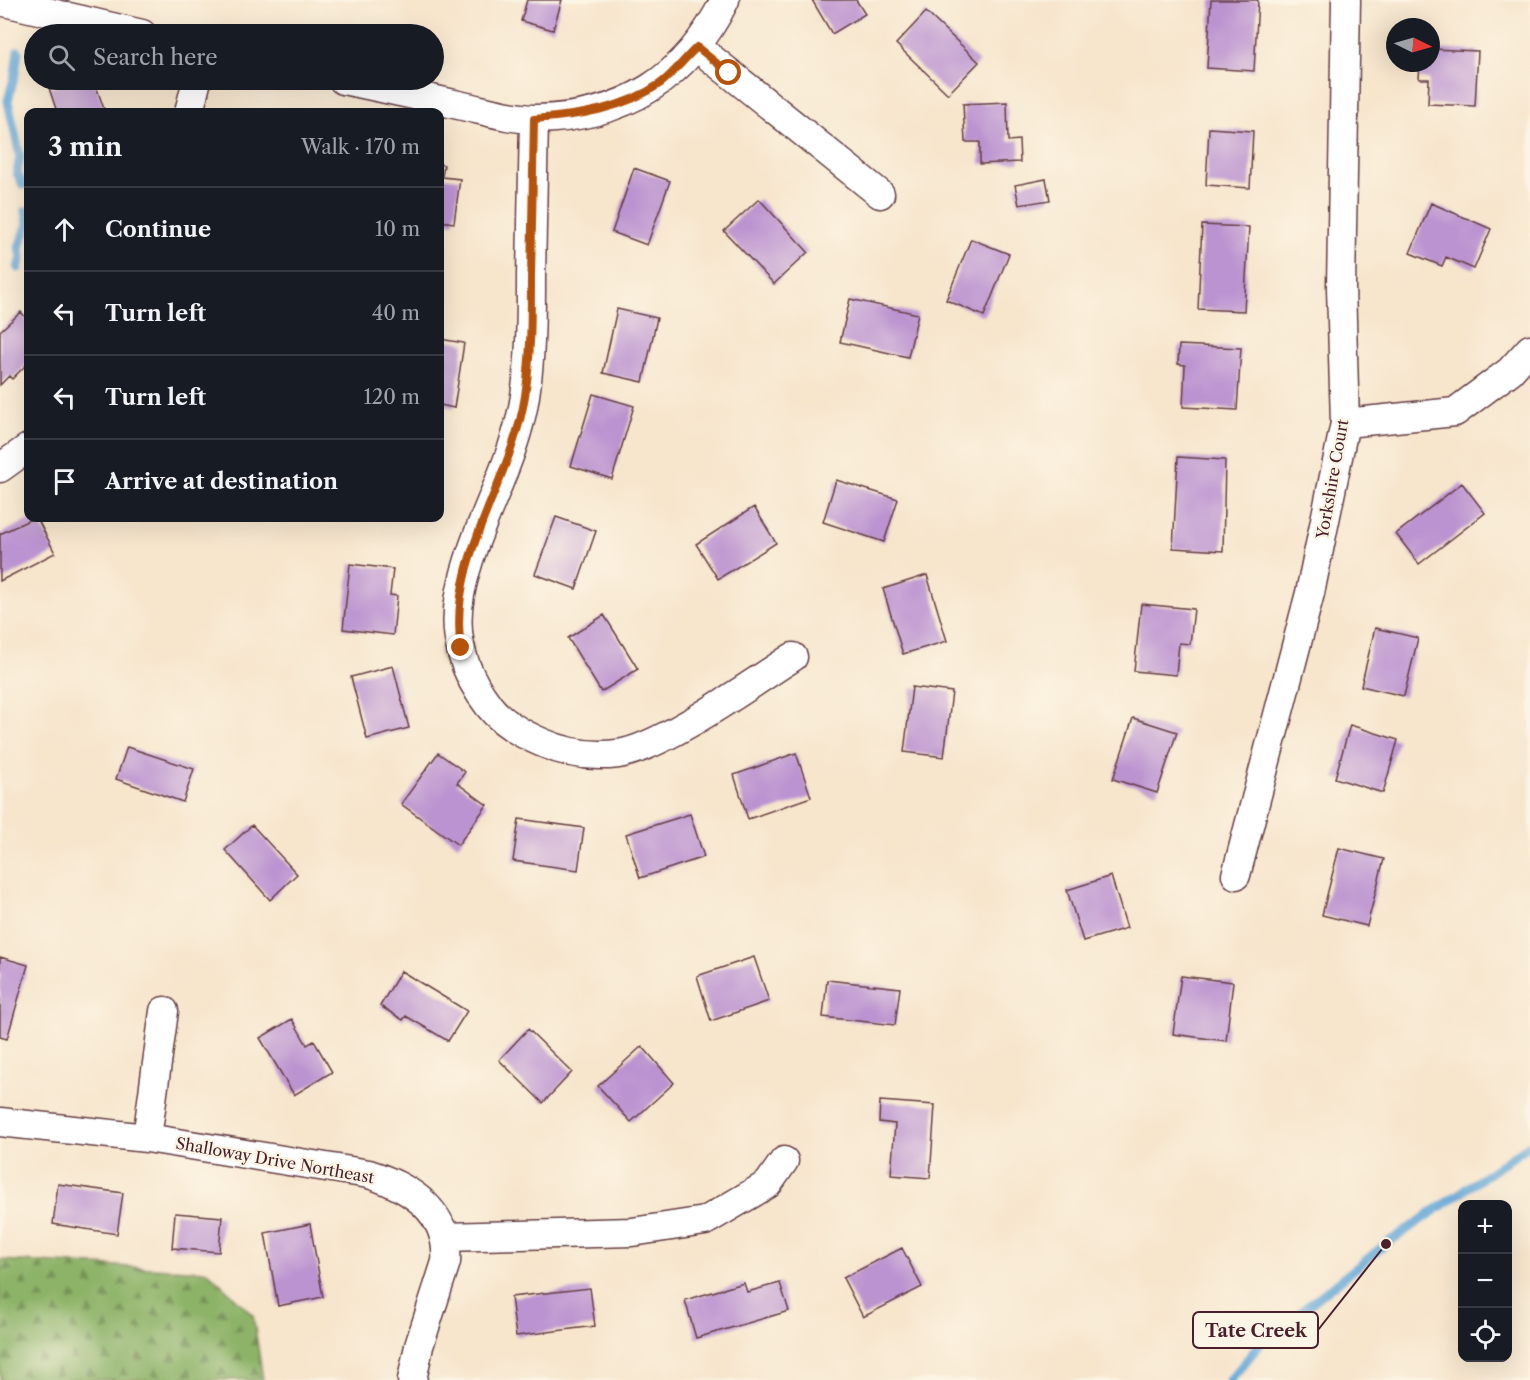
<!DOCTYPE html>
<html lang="en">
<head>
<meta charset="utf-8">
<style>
	body { margin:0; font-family:"Libre Caslon Text",serif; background:#242831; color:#f1f3f6 }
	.controls { position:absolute; right:18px; bottom:18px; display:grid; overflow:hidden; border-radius:12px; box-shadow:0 6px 24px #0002 }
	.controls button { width:54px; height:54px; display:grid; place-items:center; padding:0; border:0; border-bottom:2px solid #363941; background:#171b24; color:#f1f3f6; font:30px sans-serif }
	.compass { position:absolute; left:1386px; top:18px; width:54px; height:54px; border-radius:50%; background:#171b24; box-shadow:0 6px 24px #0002; rotate:95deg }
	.stop { position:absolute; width:18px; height:18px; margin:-14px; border:4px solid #b45309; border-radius:50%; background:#fff }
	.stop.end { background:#b45309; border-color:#fff; box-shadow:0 2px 6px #0008 }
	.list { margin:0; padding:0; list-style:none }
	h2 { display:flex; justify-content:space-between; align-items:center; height:78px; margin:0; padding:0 24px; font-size:26px }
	h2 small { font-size:20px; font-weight:400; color:#9ea1a6 }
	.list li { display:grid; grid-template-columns:39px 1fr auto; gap:18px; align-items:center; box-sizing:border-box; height:84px; padding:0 24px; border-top:2px solid #363941 }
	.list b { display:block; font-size:22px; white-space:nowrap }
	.list em { font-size:20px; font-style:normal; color:#9ea1a6 }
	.icon { flex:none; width:33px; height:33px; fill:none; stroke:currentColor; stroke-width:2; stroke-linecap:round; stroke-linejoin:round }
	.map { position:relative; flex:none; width:1530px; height:1380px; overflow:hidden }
	.search { position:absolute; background:#171b24; box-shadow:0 6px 24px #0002; left:24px; top:24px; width:420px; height:66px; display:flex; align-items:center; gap:15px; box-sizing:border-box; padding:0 21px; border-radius:33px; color:#9ea1a6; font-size:22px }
	.panel { position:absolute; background:#171b24; box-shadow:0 6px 24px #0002; left:24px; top:108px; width:420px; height:414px; border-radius:12px }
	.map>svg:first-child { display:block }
</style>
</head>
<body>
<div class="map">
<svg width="1530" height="1380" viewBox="0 0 1530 1380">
	<defs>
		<pattern id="forest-firs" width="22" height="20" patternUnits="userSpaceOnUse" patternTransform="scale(1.5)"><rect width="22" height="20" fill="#8db368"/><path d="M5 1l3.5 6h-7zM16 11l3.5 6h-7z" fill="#759156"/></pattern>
	</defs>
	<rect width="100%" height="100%" fill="#fcf5e5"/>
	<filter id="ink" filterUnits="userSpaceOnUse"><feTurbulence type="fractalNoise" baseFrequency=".0167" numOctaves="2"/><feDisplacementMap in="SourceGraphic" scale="12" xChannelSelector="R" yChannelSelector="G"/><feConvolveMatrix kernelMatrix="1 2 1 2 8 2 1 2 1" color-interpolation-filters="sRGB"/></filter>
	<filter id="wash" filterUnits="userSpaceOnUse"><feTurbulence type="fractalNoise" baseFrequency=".008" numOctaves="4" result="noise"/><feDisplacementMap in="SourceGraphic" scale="24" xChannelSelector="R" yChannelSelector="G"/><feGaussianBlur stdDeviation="1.35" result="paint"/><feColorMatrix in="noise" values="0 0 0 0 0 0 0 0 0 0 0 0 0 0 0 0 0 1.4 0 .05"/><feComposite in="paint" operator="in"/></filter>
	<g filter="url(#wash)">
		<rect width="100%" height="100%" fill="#f7e5cc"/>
		<path fill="url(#forest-firs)" stroke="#6c694a" stroke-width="1.5" d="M0,1260l207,11 46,44 10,65h-263z"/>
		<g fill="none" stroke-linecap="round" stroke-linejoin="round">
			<path stroke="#61a6d7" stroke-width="9" d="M18,51l-3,23 -7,27 12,56 -3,16 6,12
				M18,268l3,-11 -2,-10 9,-23 -2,-13
				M1230,1380l31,-37 125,-99 144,-99"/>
		</g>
		<g id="blocks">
			<path fill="#bb93d0" d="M527,0h35l-9,30 -32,-9z
				M812,0h44l9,14 -33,20z
				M1211,0h47l-4,71 -47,-3z
				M926,12l53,50 -31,32 -52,-50z
				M1431,49l47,2 -3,55 -47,-2 1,-25h-10l1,-16h11z
				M75,80h19l11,32h-48l-8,-24z
				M1007,102l1,39 11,-1 1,22 -40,2v-22h-15l-2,-38z
				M1209,128l44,3 -3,57 -44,-3z
				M440,164l4,1 -2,12 18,2 -6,44 -14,-2z
				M634,168l36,13 -23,64 -35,-13z
				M1046,179l4,21 -31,5 -4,-20z
				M759,199l49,53 -34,32 -50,-53z
				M1431,203l60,26 -17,40 -28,-12 -4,9 -32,-13z
				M1202,225l47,2 -5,84 -46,-2z
				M971,239l38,15 -25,62 -38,-16z
				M850,299l68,15 -10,43 -68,-15z
				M617,309l40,9 -14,64 -40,-9z
				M21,312l7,8v43l-16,16 -3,-3 -9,9v-54z
				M440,339l24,4 -10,65 -14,-3z
				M1179,345l62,3 -4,62 -54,-3 2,-42 -7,-1z
				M593,394l41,12 -22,73 -41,-13z
				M1178,457l47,3 -2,91 -50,-3z
				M836,480l62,19 -14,43 -61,-20z
				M1462,483l23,30 -66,51 -23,-30z
				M754,507l22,36 -58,36 -22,-35z
				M556,517l40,14 -20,58 -41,-15z
				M33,518h4l18,35 -55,28v-47z
				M350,564l43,5 -3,26 7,1 -4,39 -50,-6z
				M927,575l20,66 -44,13 -20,-65z
				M1141,604l53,5 -4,35 -11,-1 -3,32 -42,-4z
				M604,615l34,54 -37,23 -33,-54z
				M1375,628l43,10 -14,58 -43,-10z
				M393,666l16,62 -42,11 -16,-62z
				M912,687l40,5 -8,65 -40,-5z
				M1133,718l44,14 -20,61 -44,-14z
				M1350,725l48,15 -15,53 -48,-15z
				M127,747l67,22 -11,33 -67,-23z
				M438,753l27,19 -8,11 30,22 -29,40 -57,-41z
				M796,753l15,44 -63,22 -14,-44z
				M690,814l14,43 -64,21 -14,-44z
				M519,819l65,9 -6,42 -65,-9z
				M252,825l45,49 -27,26 -45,-50z
				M1339,848l45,11 -17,67 -45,-11z
				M1111,876l16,52 -44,13 -16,-51z
				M0,957l28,8 -21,74 -7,-2z
				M754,957l15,44 -58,20 -14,-45z
				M401,971l66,40 -19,30 -42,-25 -3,4 -23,-14z
				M1181,976l52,6 -7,59 -53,-7z
				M827,980l73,8 -5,37 -72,-8z
				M292,1019l15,26 7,-4 18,31 -38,23 -34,-57z
				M528,1029l44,43 -29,31 -44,-43z
				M642,1046l32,37 -43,39 -33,-36z
				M880,1101l55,4 -5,73 -39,-3 4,-51 -16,-2z
				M58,1184l65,9 -6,41 -64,-10z
				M175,1213l47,4 -3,35 -47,-4z
				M310,1224l13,73 -45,9 -13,-73z
				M902,1248l20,39 -59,30 -20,-39z
				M744,1283l3,9 33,-9 9,28 -93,27 -11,-38z
				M590,1288l5,38 -79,10 -5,-39z"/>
		</g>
	</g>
	<g filter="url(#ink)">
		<use href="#blocks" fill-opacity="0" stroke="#643d43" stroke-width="1.5"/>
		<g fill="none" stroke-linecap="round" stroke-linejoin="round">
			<defs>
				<path id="street" d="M0,1l142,33
					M697,47l183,147
					M343,80c40,8 80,17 120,26 23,5 49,13 72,13 89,-1 151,-40 190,-119
					M189,112l8,-32
					M534,119c-1,53 -2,105 -3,158 0,39 0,79 -6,119 -10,69 -52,130 -65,199 -8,41 4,79 29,111 13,17 35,29 54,37 23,10 50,14 75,11 44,-6 134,-71 175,-97
					M1345,423l110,-11 55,-41 20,-22
					M0,468l28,-20
					M1236,875l74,-282 35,-170 -4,-136 5,-287
					M0,1122l147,16 222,36c43,14 81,39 77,88l-27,84 -7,34
					M147,1138l17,-127
					M446,1237l186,-5 73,-11 63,-37 16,-23"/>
			</defs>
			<use href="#street" stroke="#643d43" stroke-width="31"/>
			<use href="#street" stroke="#fff" stroke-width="28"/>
		</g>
	</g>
	<g fill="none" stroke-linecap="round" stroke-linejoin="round" filter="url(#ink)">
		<path stroke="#b45309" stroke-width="8" d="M461,648c-14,-90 51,-166 64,-252 6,-39 6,-79 6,-118 1,-53 2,-106 3,-159 43,-3 90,-10 127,-36 13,-10 24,-25 36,-36l32,26"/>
	</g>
	<g text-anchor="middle" stroke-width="5" stroke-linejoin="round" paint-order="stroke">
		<g font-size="16" fill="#4a1f2b" stroke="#fcf5e5">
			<text transform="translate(1332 479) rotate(-80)" y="6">Yorkshire Court</text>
			<text transform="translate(275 1160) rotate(10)" y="6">Shalloway Drive Northeast</text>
		</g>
	</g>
	<path fill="none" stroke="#4a1f2b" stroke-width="2" d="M1386 1244L1318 1330"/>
	<circle fill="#4a1f2b" stroke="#fcf5e5" stroke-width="2" cx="1386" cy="1244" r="6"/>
	<rect fill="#fcf5e5" stroke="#4a1f2b" stroke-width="2" x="1193" y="1312" width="125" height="36" rx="6"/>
	<g font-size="18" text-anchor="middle" font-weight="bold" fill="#4a1f2b">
		<text x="1256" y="1337">Tate Creek</text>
	</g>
</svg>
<div class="controls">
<button>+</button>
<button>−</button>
<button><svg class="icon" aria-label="locate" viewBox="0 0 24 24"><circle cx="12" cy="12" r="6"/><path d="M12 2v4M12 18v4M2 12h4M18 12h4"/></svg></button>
</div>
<svg class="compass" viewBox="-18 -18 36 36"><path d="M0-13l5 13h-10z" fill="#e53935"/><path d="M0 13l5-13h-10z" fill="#9ea1a6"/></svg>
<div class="stop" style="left:729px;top:73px"></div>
<div class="stop end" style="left:461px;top:648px"></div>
<div class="search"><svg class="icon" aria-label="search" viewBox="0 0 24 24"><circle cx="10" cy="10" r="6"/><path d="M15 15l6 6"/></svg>Search here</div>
<section class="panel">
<h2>3 min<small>Walk · 170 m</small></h2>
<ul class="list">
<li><svg class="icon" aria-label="ahead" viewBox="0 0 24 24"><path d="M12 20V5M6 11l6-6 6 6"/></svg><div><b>Continue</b></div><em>10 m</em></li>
<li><svg class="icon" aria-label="left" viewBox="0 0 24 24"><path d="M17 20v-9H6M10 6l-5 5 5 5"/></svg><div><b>Turn left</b></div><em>40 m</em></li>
<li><svg class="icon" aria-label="left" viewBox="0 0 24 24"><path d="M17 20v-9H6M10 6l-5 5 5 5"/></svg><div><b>Turn left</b></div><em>120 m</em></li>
<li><svg class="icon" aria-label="arrive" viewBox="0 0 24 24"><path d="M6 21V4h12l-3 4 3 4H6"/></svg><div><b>Arrive at destination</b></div></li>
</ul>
</section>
</div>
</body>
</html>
